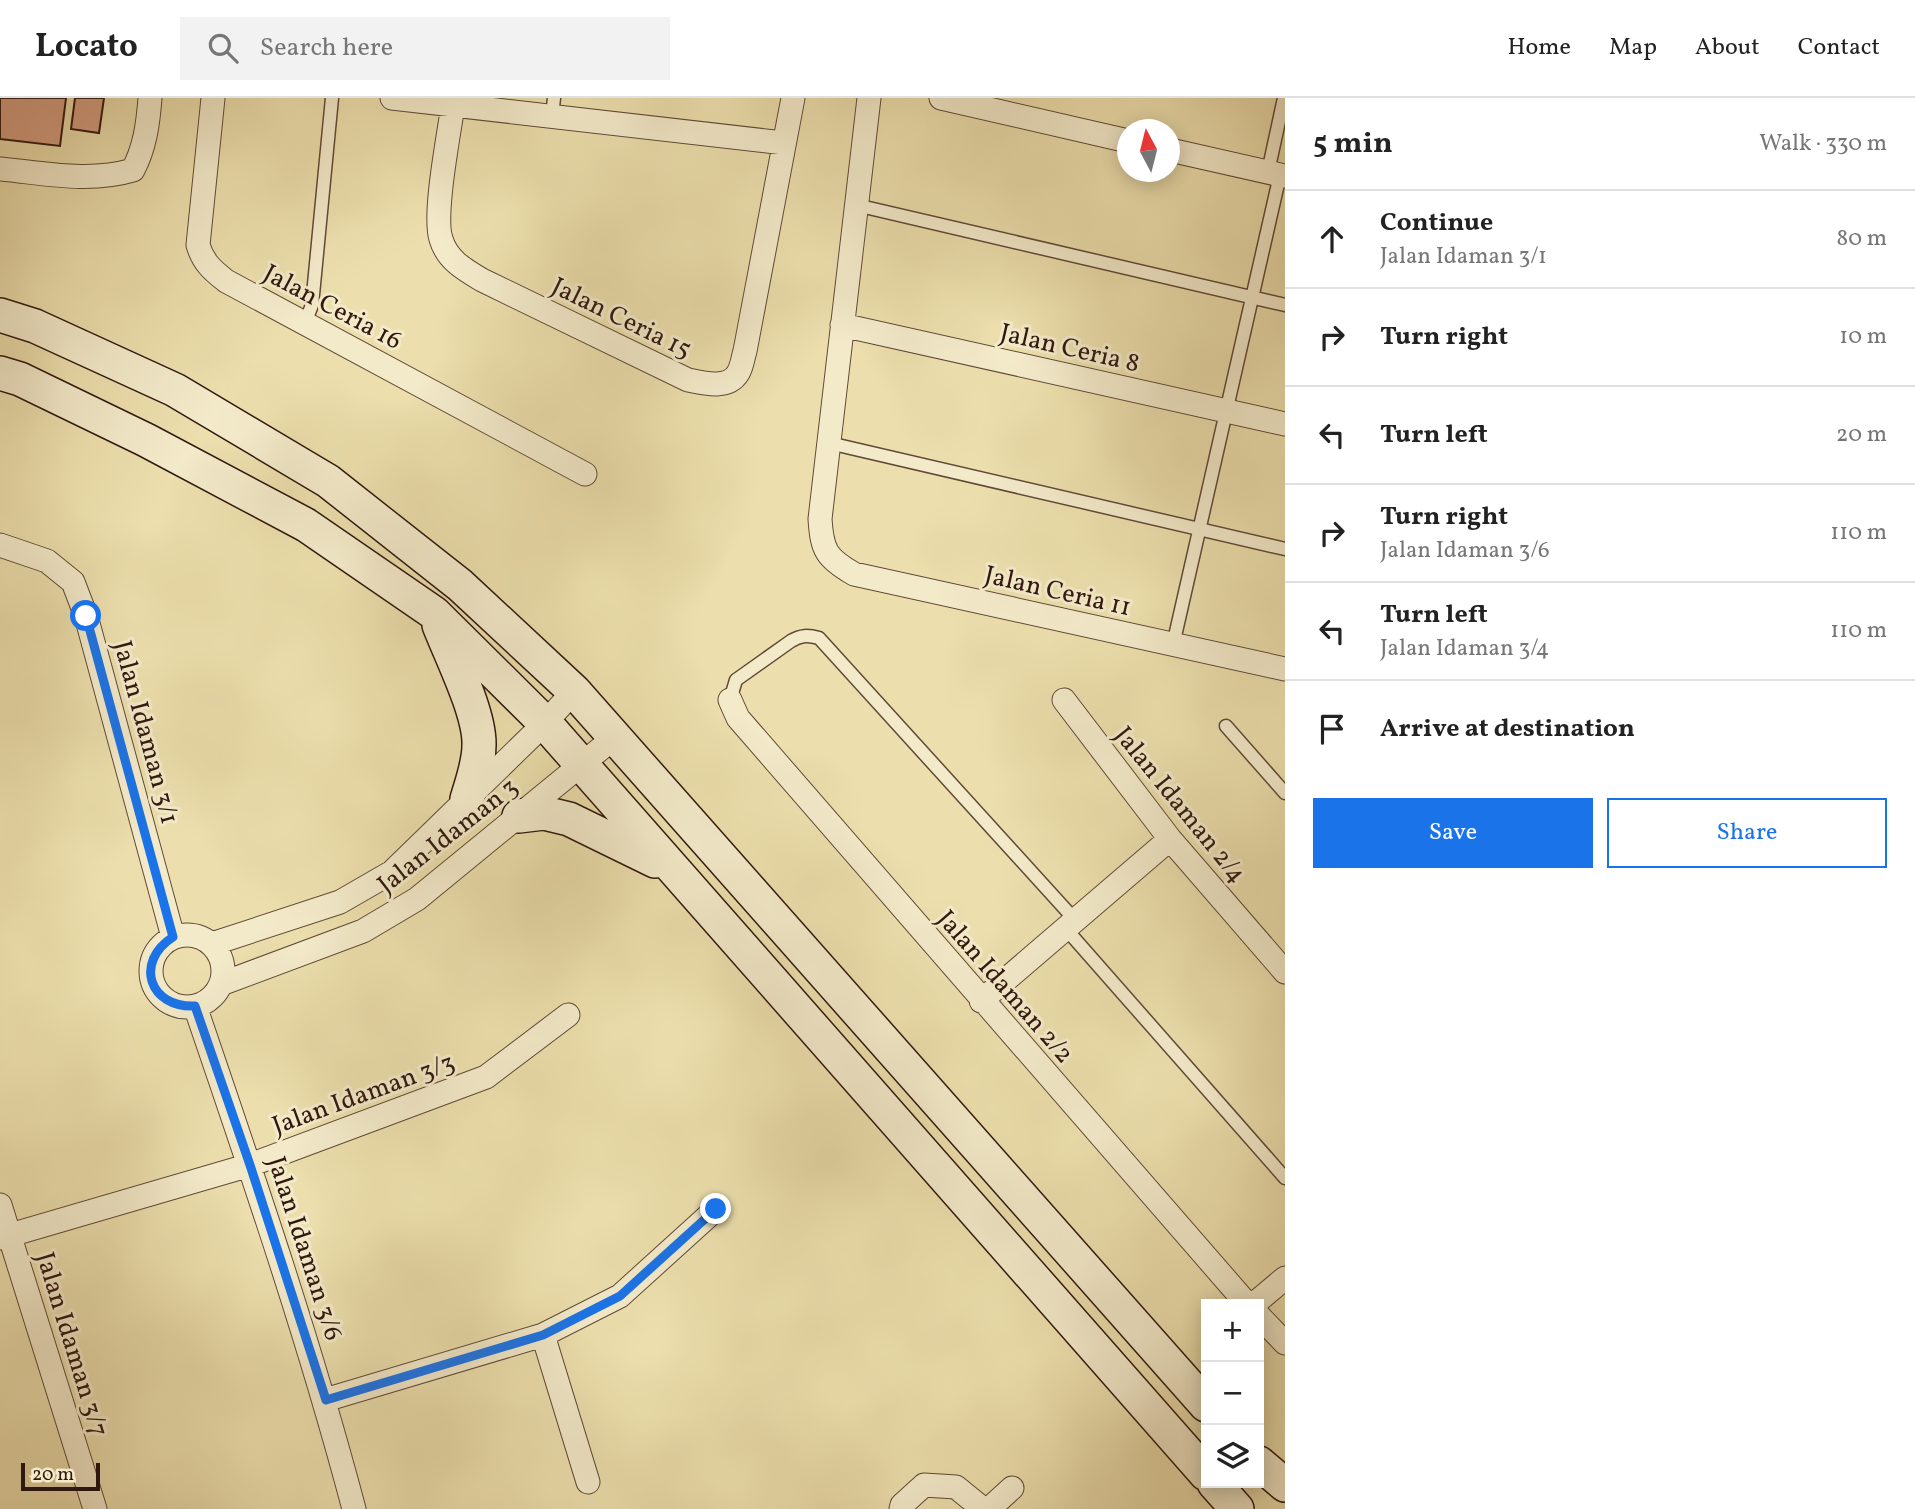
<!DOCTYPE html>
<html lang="en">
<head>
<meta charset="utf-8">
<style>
	body { margin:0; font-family:Vollkorn,serif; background:#f2f2f2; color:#222 }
	.controls { position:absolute; right:21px; bottom:21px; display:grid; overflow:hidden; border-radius:0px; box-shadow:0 4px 18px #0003 }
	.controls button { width:63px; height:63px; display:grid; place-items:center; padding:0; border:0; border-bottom:2px solid #e0e0e0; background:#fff; color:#222; font:35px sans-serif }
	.compass { position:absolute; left:1117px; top:21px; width:63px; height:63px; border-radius:50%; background:#fff; box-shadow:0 4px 18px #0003; rotate:353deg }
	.scale { position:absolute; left:21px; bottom:18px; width:79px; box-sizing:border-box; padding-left:7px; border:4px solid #31180e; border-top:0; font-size:19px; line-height:24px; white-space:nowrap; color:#31180e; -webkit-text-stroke:5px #f3eaca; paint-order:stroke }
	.stop { position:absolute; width:21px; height:21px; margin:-16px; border:5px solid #1a73e8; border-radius:50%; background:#fff }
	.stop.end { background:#1a73e8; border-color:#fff; box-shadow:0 2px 7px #0008 }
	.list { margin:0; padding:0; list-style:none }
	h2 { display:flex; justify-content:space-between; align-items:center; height:91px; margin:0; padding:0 28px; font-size:30px }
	h2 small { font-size:23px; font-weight:400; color:#767676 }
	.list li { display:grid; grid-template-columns:46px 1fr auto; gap:21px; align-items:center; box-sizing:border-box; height:98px; padding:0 28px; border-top:2px solid #e0e0e0 }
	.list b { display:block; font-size:26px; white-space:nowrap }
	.list p { margin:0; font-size:23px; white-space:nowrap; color:#767676 }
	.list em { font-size:23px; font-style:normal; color:#767676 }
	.actions { display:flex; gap:14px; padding:21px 28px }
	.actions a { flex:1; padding:16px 0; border:2px solid #1a73e8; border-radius:0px; text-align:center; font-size:24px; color:#1a73e8 }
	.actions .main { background:#1a73e8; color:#fff }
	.icon { flex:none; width:38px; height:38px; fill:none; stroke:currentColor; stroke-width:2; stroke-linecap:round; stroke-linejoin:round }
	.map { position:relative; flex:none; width:1285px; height:1411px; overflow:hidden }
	header { display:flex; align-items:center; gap:42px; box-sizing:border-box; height:98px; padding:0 35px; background:#fff; border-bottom:2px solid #e0e0e0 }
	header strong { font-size:33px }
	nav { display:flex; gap:38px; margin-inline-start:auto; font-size:24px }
	.search { width:490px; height:63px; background:#f2f2f2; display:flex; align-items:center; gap:18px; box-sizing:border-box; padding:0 24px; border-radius:0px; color:#767676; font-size:26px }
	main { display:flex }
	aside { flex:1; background:#fff }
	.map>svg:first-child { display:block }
</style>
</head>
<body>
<header>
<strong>Locato</strong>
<div class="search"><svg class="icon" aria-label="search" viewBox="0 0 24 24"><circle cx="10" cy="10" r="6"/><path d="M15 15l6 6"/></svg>Search here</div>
<nav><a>Home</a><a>Map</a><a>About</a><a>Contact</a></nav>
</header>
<main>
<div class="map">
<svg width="1285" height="1411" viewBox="0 0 1285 1411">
	<rect width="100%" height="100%" fill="#ecdfad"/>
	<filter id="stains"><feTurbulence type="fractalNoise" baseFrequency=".00286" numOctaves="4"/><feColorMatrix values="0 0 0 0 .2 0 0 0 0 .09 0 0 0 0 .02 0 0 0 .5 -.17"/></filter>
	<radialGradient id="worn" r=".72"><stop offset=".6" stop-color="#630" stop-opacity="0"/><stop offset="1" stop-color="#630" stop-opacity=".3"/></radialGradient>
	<path fill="#d59d81" stroke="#31180e" stroke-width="2" d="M0,0h66l-6,48 -60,-7z
		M75,0h29l-5,35 -28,-4z"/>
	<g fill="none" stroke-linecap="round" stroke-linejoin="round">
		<defs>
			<path id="service" d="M552,18l2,-18
				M1268,74l16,-74
				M856,107l429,100
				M305,225l7,-18 20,-207
				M829,345l456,106
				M1173,547l107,-470
				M730,602l6,-20 55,-39c10,-6 17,-6 28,-3l257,283
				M1226,628l59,67
				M1066,831l219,249"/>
			<path id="minor" d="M213,0l-15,147c5,17 14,25 28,36l359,193
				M392,0l392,45
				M869,0l-49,421c2,31 6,39 34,55l431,95
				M941,0l187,43
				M453,7c-4,29 -20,110 -12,134 6,21 24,31 41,41l206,100c15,3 40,10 50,-7 4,-6 5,-16 7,-22l48,-253
				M1170,52l115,26
				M0,71c44,4 89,14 133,1 12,-23 15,-46 17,-72
				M842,227l443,99
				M0,447l47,16 26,21 13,34 87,321
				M730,602l8,18 509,586
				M1064,602l106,139 115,133
				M151 873a36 36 0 1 1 72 0a36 36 0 1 1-72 0Z
				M212,846l128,-42 52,-30 153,-149 29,-32
				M221,886l142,-53 54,-32 198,-162
				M981,903l189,-162
				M195,908c57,167 114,333 159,503
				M0,1107l95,304
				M0,1140l250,-73 236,-88 82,-62
				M1254,1206l31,-26
				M1259,1218l26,27
				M543,1237l45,147
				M325,1302l218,-65 77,-39 96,-87
				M901,1411l1,-4 22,-20 32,2 27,22
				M989,1411l23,-21"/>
			<path id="secondary" d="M0,217l35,11 140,64 153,91 132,104 114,106 632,714
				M0,275l20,6 126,61 160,85 128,88 111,110 661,751
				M439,527c12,31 41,88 40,120 0,19 -7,37 -12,54
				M519,718l25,-3 25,6 86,42
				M1259,1365l26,22
				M1214,1385l23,26"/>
		</defs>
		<use href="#service" stroke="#604a36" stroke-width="15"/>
		<use href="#minor" stroke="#604a36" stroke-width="25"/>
		<use href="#secondary" stroke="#31180e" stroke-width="36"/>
		<use href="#service" stroke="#f3eaca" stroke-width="12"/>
		<use href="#minor" stroke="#f3eaca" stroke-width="23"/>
		<use href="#secondary" stroke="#f3eaca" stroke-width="33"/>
	</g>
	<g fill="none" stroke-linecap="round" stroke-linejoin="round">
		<path stroke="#1a73e8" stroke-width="9" d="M86,518l87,321c-39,25 -24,71 22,69l55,159 76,235 217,-65 77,-39 96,-87"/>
	</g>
	<g text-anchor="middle" stroke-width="6" stroke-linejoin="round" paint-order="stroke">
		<g font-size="26" fill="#31180e" stroke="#f3eaca">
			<text transform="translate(333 208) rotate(28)" y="9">Jalan Ceria 16</text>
			<text transform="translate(622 219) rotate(26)" y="9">Jalan Ceria 15</text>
			<text transform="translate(1070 249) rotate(13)" y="9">Jalan Ceria 8</text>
			<text transform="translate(1058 492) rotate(13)" y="9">Jalan Ceria 11</text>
			<text transform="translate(147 634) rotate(75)" y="9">Jalan Idaman 3/1</text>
			<text transform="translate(1181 706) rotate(51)" y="9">Jalan Idaman 2/4</text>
			<text transform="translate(447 737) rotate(-38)" y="9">Jalan Idaman 3</text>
			<text transform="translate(1006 888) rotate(49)" y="9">Jalan Idaman 2/2</text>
			<text transform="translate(363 995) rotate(-20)" y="9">Jalan Idaman 3/3</text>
			<text transform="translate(306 1150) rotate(72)" y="9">Jalan Idaman 3/6</text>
			<text transform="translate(73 1246) rotate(73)" y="9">Jalan Idaman 3/7</text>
		</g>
	</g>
	<rect width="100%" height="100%" filter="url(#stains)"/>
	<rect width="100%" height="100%" fill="url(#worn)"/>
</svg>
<div class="controls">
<button>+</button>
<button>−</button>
<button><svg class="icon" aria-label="layers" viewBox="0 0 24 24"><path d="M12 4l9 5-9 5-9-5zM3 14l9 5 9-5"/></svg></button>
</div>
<svg class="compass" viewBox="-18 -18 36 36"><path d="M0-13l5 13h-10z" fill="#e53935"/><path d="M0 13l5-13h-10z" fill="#767676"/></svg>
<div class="scale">20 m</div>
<div class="stop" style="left:86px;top:518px"></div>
<div class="stop end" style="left:716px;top:1111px"></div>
</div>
<aside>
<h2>5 min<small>Walk · 330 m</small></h2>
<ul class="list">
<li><svg class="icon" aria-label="ahead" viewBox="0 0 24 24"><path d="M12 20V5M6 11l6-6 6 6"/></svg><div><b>Continue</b><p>Jalan Idaman 3/1</p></div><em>80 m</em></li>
<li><svg class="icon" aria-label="right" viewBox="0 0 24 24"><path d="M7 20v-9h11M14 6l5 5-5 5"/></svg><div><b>Turn right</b></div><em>10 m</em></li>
<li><svg class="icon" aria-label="left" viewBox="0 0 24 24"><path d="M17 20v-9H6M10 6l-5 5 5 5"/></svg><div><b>Turn left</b></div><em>20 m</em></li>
<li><svg class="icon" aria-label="right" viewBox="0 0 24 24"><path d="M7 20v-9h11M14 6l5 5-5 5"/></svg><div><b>Turn right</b><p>Jalan Idaman 3/6</p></div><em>110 m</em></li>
<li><svg class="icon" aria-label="left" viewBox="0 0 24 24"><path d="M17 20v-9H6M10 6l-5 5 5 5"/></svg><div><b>Turn left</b><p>Jalan Idaman 3/4</p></div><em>110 m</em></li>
<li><svg class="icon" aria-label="arrive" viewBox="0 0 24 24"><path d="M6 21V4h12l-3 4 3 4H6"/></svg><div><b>Arrive at destination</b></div></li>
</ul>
<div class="actions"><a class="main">Save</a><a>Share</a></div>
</aside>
</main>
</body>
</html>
